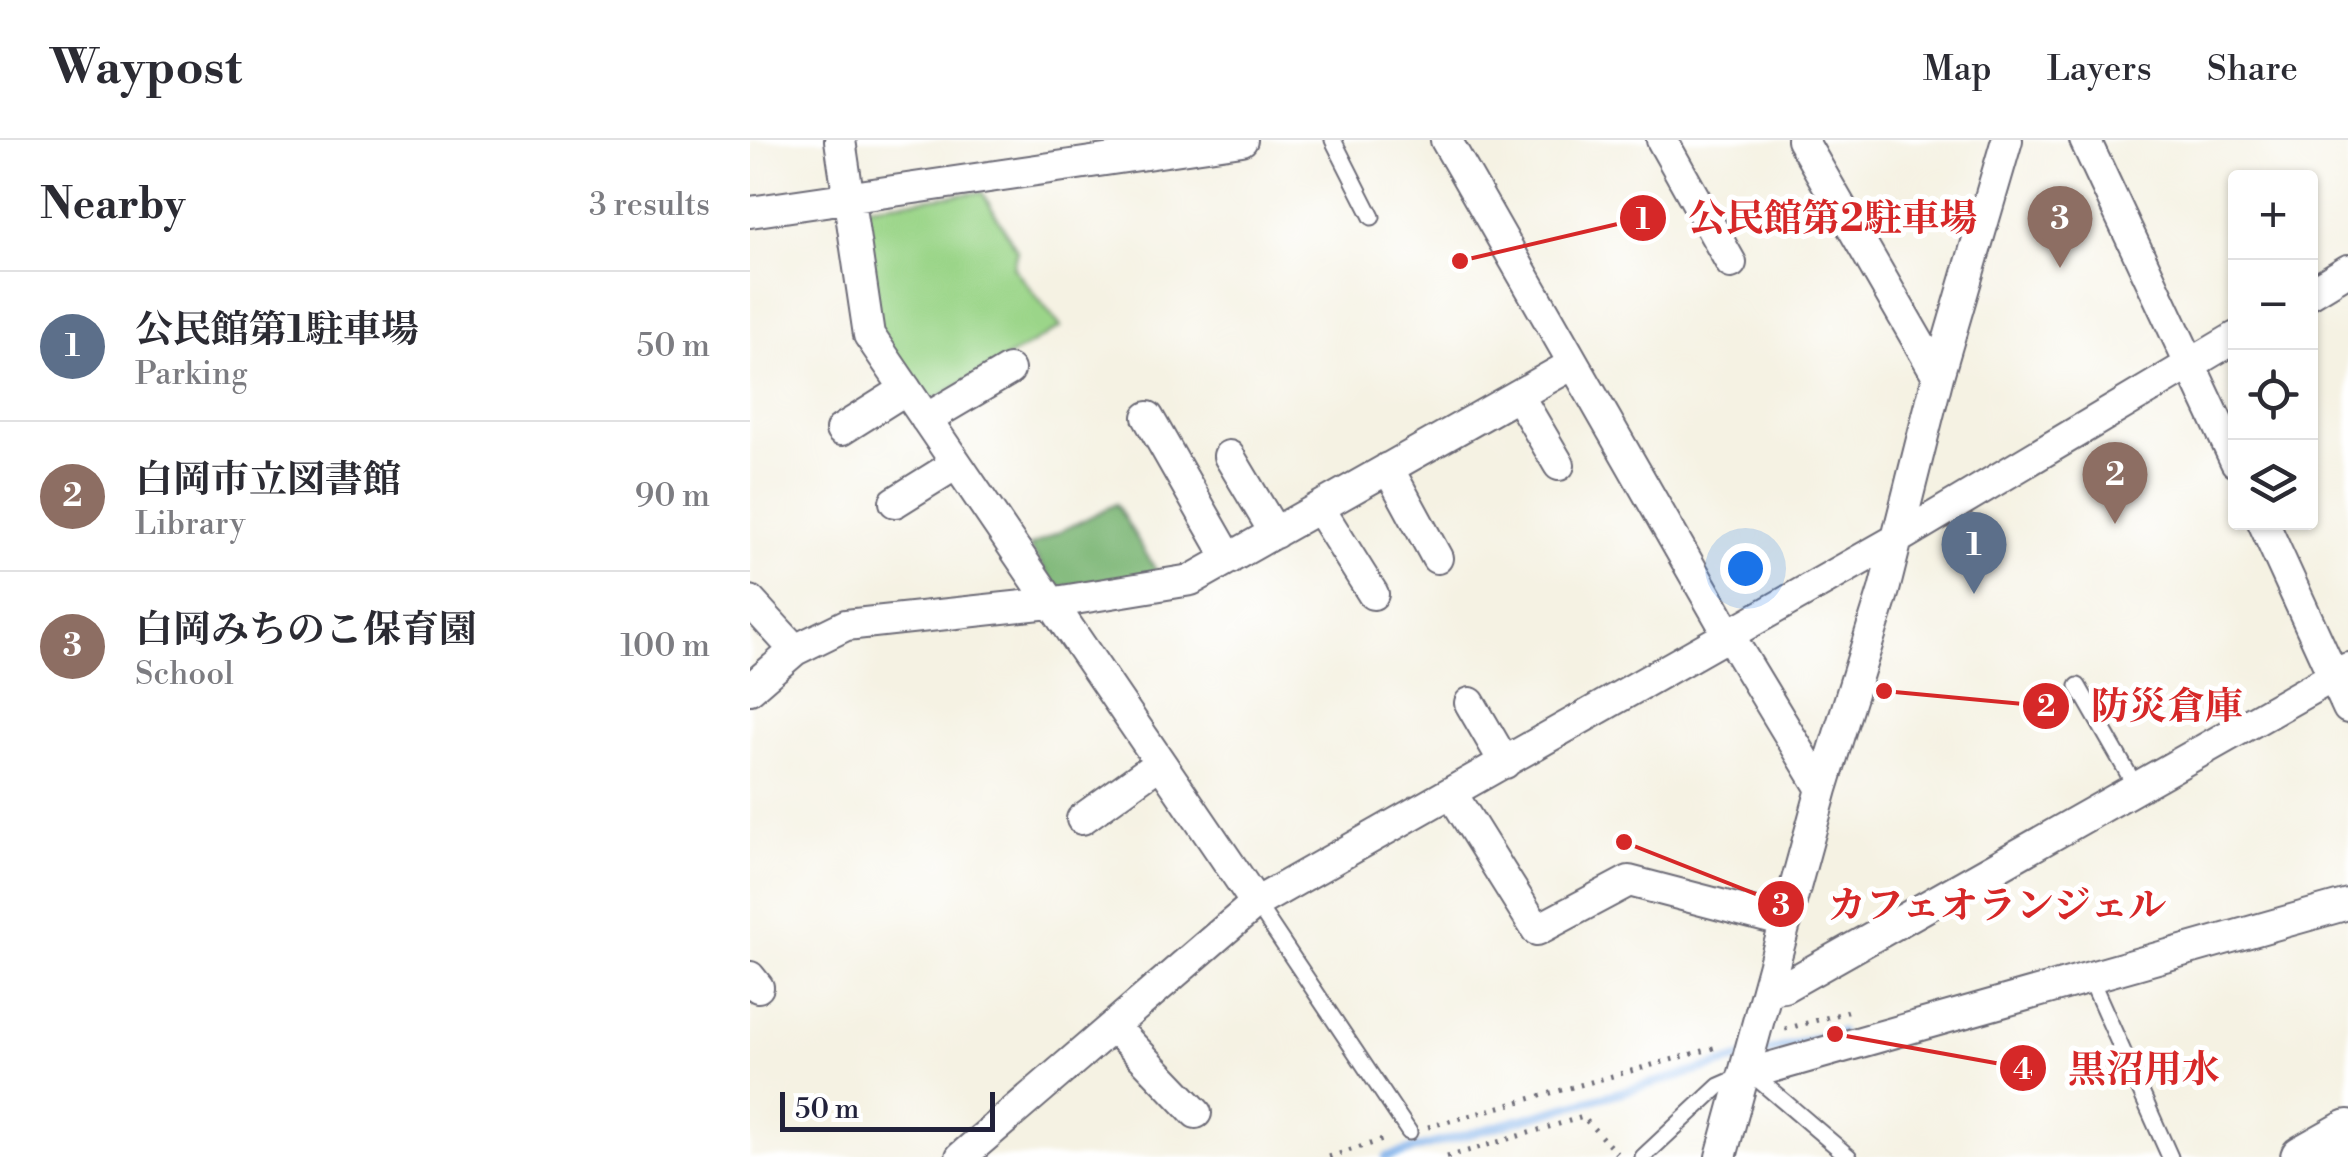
<!DOCTYPE html>
<html lang="en">
<head>
<meta charset="utf-8">
<style>
	body { margin:0; font-family:"Libre Bodoni","Noto Serif JP",serif; background:#f7f7f7; color:#2b2b33 }
	.controls { position:absolute; right:30px; top:30px; display:grid; overflow:hidden; border-radius:10px; box-shadow:0 2px 8px #0004 }
	.controls button { width:90px; height:90px; display:grid; place-items:center; padding:0; border:0; border-bottom:2px solid #e1e1e2; background:#fff; color:#2b2b33; font:50px sans-serif }
	.scale { position:absolute; left:30px; bottom:25px; width:215px; box-sizing:border-box; padding-left:10px; border:5px solid #22223b; border-top:0; font-size:28px; line-height:35px; white-space:nowrap; color:#22223b; -webkit-text-stroke:8px #fff; paint-order:stroke }
	.you { position:absolute; left:995px; top:428px; width:35px; height:35px; margin:-25px; border:8px solid #fff; border-radius:50%; background:#1a73e8; box-shadow:0 0 0 15px #1a73e833 }
	.badge { display:grid; place-items:center; width:65px; height:65px; border-radius:50%; background:#b45309; color:#fff; font-size:32px; font-weight:700 }
	.pin { position:absolute; translate:-50% -82px; filter:drop-shadow(0 2px 5px #0008) }
	.pin::after { content:''; position:absolute; top:52px; width:35px; height:30px; background:inherit; clip-path:polygon(0 0,100% 0,50% 100%) }
	.list { margin:0; padding:0; list-style:none }
	h2 { display:flex; justify-content:space-between; align-items:center; height:130px; margin:0; padding:0 40px; font-size:42px }
	h2 small { font-size:32px; font-weight:400; color:#7c7c81 }
	.list li { display:grid; grid-template-columns:65px 1fr auto; gap:30px; align-items:center; box-sizing:border-box; height:150px; padding:0 40px; border-top:2px solid #e1e1e2 }
	.list b { display:block; font-size:38px; white-space:nowrap }
	.list p { margin:0; font-size:32px; white-space:nowrap; color:#7c7c81 }
	.list em { font-size:32px; font-style:normal; color:#7c7c81 }
	.icon { flex:none; width:55px; height:55px; fill:none; stroke:currentColor; stroke-width:2; stroke-linecap:round; stroke-linejoin:round }
	.map { position:relative; flex:none; width:1598px; height:1017px; overflow:hidden }
	header { display:flex; align-items:center; gap:60px; box-sizing:border-box; height:140px; padding:0 50px; background:#fff; border-bottom:2px solid #e1e1e2 }
	header strong { font-size:48px }
	nav { display:flex; gap:55px; margin-inline-start:auto; font-size:35px }
	main { display:flex }
	aside { flex:1; background:#fff }
	.map>svg:first-child { display:block }
</style>
</head>
<body>
<header>
<strong>Waypost</strong>
<nav><a>Map</a><a>Layers</a><a>Share</a></nav>
</header>
<main>
<aside>
<h2>Nearby<small>3 results</small></h2>
<ul class="list">
<li><span class="badge" style="background:#5c6f8a">1</span><div><b>公民館第1駐車場</b><p>Parking</p></div><em>50 m</em></li>
<li><span class="badge" style="background:#8d6e63">2</span><div><b>白岡市立図書館</b><p>Library</p></div><em>90 m</em></li>
<li><span class="badge" style="background:#8d6e63">3</span><div><b>白岡みちのこ保育園</b><p>School</p></div><em>100 m</em></li>
</ul>
</aside>
<div class="map">
<svg width="1598" height="1017" viewBox="0 0 1598 1017">
	<rect width="100%" height="100%" fill="#fff"/>
	<filter id="ink" filterUnits="userSpaceOnUse"><feTurbulence type="fractalNoise" baseFrequency=".01" numOctaves="2"/><feDisplacementMap in="SourceGraphic" scale="20" xChannelSelector="R" yChannelSelector="G"/><feConvolveMatrix kernelMatrix="1 2 1 2 8 2 1 2 1" color-interpolation-filters="sRGB"/></filter>
	<filter id="wash" filterUnits="userSpaceOnUse"><feTurbulence type="fractalNoise" baseFrequency=".0048" numOctaves="4" result="noise"/><feDisplacementMap in="SourceGraphic" scale="40" xChannelSelector="R" yChannelSelector="G"/><feGaussianBlur stdDeviation="2.25" result="paint"/><feColorMatrix in="noise" values="0 0 0 0 0 0 0 0 0 0 0 0 0 0 0 0 0 1.4 0 .05"/><feComposite in="paint" operator="in"/></filter>
	<g filter="url(#wash)">
		<rect width="100%" height="100%" fill="#f5f2e3"/>
		<path fill="#9bd589" stroke="#5e7c62" stroke-width="2.5" d="M232,52l35,58 -4,17 48,60 -133,76 -51,-70 -20,-116 11,-11z"/>
		<path fill="#7cb675" stroke="#4f6c58" stroke-width="2.5" d="M366,364l41,68 -100,16 -28,-41z"/>
		<g fill="none" stroke-linecap="round" stroke-linejoin="round">
			<path stroke="#7caee8" stroke-width="9" d="M1008,914l82,-22
				M636,1017l357,-99"/>
		</g>
	</g>
	<g filter="url(#ink)">
		<g fill="none" stroke-linecap="round" stroke-linejoin="round">
			<defs>
				<path id="lane" d="M583,0l39,77
					M1328,546l59,103
					M506,763l153,229
					M1341,840l79,177
					M893,1017l76,-71 25,-11 16,6 89,76"/>
				<path id="street" d="M90,0l29,195 387,568
					M696,0l283,495 93,154
					M912,0l69,123
					M1052,0l136,236
					M1335,0l151,322
					M0,72l492,-72
					M1560,153l38,-23
					M768,255l41,70
					M398,277l81,142
					M176,279l83,-49
					M91,290l65,-41
					M479,316l46,77
					M638,328l49,90
					M145,362l61,-38
					M569,368l54,86
					M1513,382l85,186
					M0,461l45,49
					M0,549l45,-39 51,-25 204,-22 141,-23 382,-216
					M720,563l35,60
					M702,654l85,136 92,-49 157,41
					M332,679l78,-56
					M0,837l8,10
					M1018,849l16,-2 564,-319
					M363,886l83,87
					M994,935l604,-171
					M211,1017l295,-254 641,-364 339,-202
					M971,1017l101,-368 62,-199 54,-214 69,-236"/>
				<path id="secondary" d="M1552,1017l46,-26"/>
			</defs>
			<use href="#lane" stroke="#6c6b76" stroke-width="19"/>
			<use href="#street" stroke="#6c6b76" stroke-width="34"/>
			<use href="#secondary" stroke="#6c6b76" stroke-width="46"/>
			<path stroke="#6c6b76" stroke-width="5" stroke-dasharray="2.5 8" stroke-linecap="butt" d="M1035,889l66,-18
				M678,987l293,-81
				M579,1017l60,-19
				M697,1017l136,-40 37,40"/>
			<use href="#lane" stroke="#fff" stroke-width="15"/>
			<use href="#street" stroke="#fff" stroke-width="30"/>
			<use href="#secondary" stroke="#fff" stroke-width="42"/>
		</g>
	</g>
	<path fill="none" stroke="#d62828" stroke-width="4" d="M710 121L893 78M1134 551L1296 566M874 702L1031 764M1085 894L1273 928"/>
	<g fill="#d62828" stroke="#fff" stroke-width="4">
		<circle cx="710" cy="121" r="10"/>
		<circle cx="1134" cy="551" r="10"/>
		<circle cx="874" cy="702" r="10"/>
		<circle cx="1085" cy="894" r="10"/>
		<circle cx="893" cy="78" r="25"/>
		<circle cx="1296" cy="566" r="25"/>
		<circle cx="1031" cy="764" r="25"/>
		<circle cx="1273" cy="928" r="25"/>
	</g>
	<g font-size="30" text-anchor="middle" font-weight="bold" fill="#fff">
		<text x="893" y="89">1</text>
		<text x="1296" y="576">2</text>
		<text x="1031" y="775">3</text>
		<text x="1273" y="939">4</text>
	</g>
	<g font-size="38" text-anchor="middle" font-weight="bold" fill="#d62828" stroke="#fff" stroke-width="10" stroke-linejoin="round" paint-order="stroke">
		<text x="1083" y="91">公民館第2駐車場</text>
		<text x="1417" y="579">防災倉庫</text>
		<text x="1247" y="778">カフェオランジェル</text>
		<text x="1394" y="942">黒沼用水</text>
	</g>
</svg>
<div class="controls">
<button>+</button>
<button>−</button>
<button><svg class="icon" aria-label="locate" viewBox="0 0 24 24"><circle cx="12" cy="12" r="6"/><path d="M12 2v4M12 18v4M2 12h4M18 12h4"/></svg></button>
<button><svg class="icon" aria-label="layers" viewBox="0 0 24 24"><path d="M12 4l9 5-9 5-9-5zM3 14l9 5 9-5"/></svg></button>
</div>
<div class="scale">50 m</div>
<div class="you"></div>
<div class="pin badge" style="left:1224px;top:454px;background:#5c6f8a">1</div>
<div class="pin badge" style="left:1365px;top:384px;background:#8d6e63">2</div>
<div class="pin badge" style="left:1310px;top:128px;background:#8d6e63">3</div>
</div>
</main>
</body>
</html>
